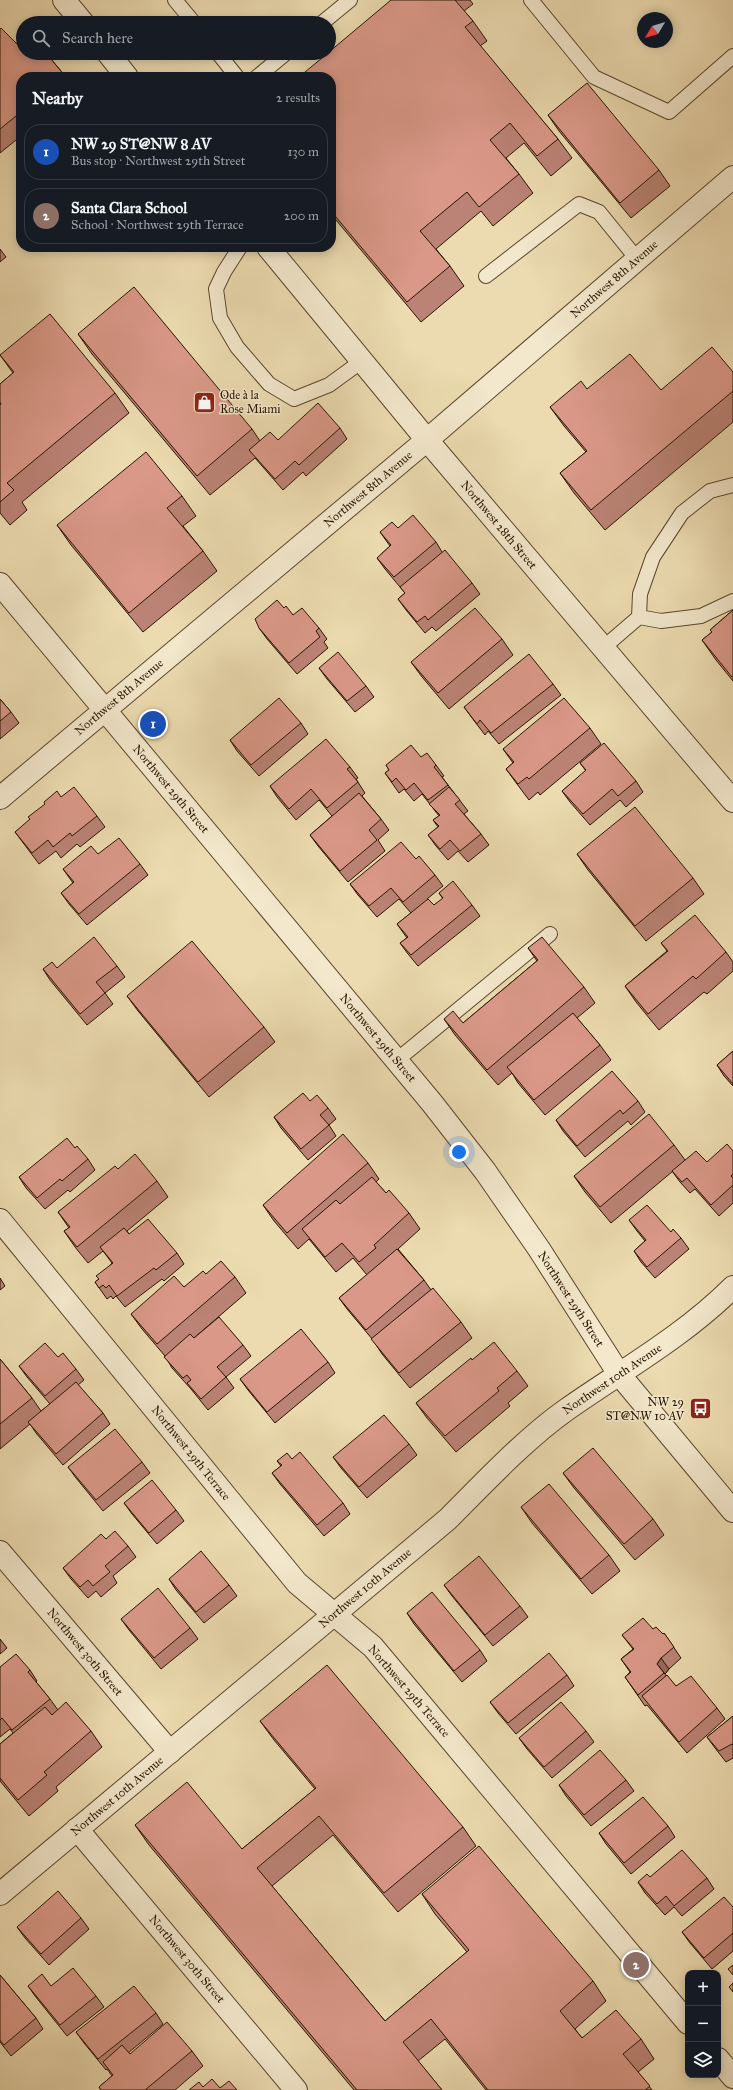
<!DOCTYPE html>
<html lang="en">
<head>
<meta charset="utf-8">
<style>
	body { margin:0; font-family:"IM FELL Great Primer",serif; background:#242831; color:#f1f3f6 }
	.controls { position:absolute; right:12px; bottom:12px; display:grid; overflow:hidden; border-radius:8px; box-shadow:0 2px 10px #0003 }
	.controls button { width:36px; height:36px; display:grid; place-items:center; padding:0; border:0; border-bottom:1px solid #363941; background:#171b24; color:#f1f3f6; font:20px sans-serif }
	.compass { position:absolute; left:637px; top:12px; width:36px; height:36px; border-radius:50%; background:#171b24; box-shadow:0 2px 10px #0003; rotate:232deg }
	.you { position:absolute; left:459px; top:1152px; width:14px; height:14px; margin:-10px; border:3px solid #fff; border-radius:50%; background:#1a73e8; box-shadow:0 0 0 6px #1a73e833 }
	.badge { display:grid; place-items:center; width:26px; height:26px; border-radius:50%; background:#b45309; color:#fff; font-size:13px; font-weight:700 }
	.pin { position:absolute; translate:-50% -50%; border:2px solid #fff; box-shadow:0 1px 4px #0006 }
	.list { margin:0; padding:0; list-style:none }
	h2 { display:flex; justify-content:space-between; align-items:center; height:52px; margin:0; padding:0 16px; font-size:17px }
	h2 small { font-size:13px; font-weight:400; color:#9ea1a6 }
	.list li { display:grid; grid-template-columns:26px 1fr auto; gap:12px; align-items:center; box-sizing:border-box; height:56px; margin:0 8px 8px; padding:0 8px; border:1px solid #363941; border-radius:16px }
	.list b { display:block; font-size:15px; white-space:nowrap }
	.list p { margin:0; font-size:13px; white-space:nowrap; color:#9ea1a6 }
	.list em { font-size:13px; font-style:normal; color:#9ea1a6 }
	.icon { flex:none; width:22px; height:22px; fill:none; stroke:currentColor; stroke-width:2; stroke-linecap:round; stroke-linejoin:round }
	.map { position:relative; flex:none; width:733px; height:2090px; overflow:hidden }
	.search { position:absolute; background:#171b24; box-shadow:0 2px 10px #0003; left:16px; top:16px; width:320px; height:44px; display:flex; align-items:center; gap:10px; box-sizing:border-box; padding:0 14px; border-radius:22px; color:#9ea1a6; font-size:15px }
	.panel { position:absolute; background:#171b24; box-shadow:0 2px 10px #0003; left:16px; top:72px; width:320px; height:180px; border-radius:16px }
	.map>svg:first-child { display:block }
</style>
</head>
<body>
<div class="map">
<svg width="733" height="2090" viewBox="0 0 733 2090">
	<rect width="100%" height="100%" fill="#ecdbb0"/>
	<filter id="stains"><feTurbulence type="fractalNoise" baseFrequency=".005" numOctaves="4"/><feColorMatrix values="0 0 0 0 .2 0 0 0 0 .09 0 0 0 0 .02 0 0 0 .5 -.17"/></filter>
	<radialGradient id="worn" r=".72"><stop offset=".6" stop-color="#630" stop-opacity="0"/><stop offset="1" stop-color="#630" stop-opacity=".3"/></radialGradient>
	<g fill="none" stroke-linecap="round" stroke-linejoin="round">
		<defs>
			<path id="service" d="M175,0l19,23
				M531,0l63,77 75,35 64,-56
				M322,23l28,-23
				M218,53l19,24
				M257,77l29,-24
				M240,247l-16,25 -8,17 4,29 17,29 32,37 25,15 35,-14 33,-24
				M486,276l93,-72 20,8 38,47
				M639,617l22,4 40,-5 32,-15
				M603,648l36,-31 1,-23 13,-37 29,-44 28,-22 23,-6
				M397,1060l153,-126"/>
			<path id="minor" d="M0,798l427,-358 306,-263
				M0,1220l297,363 76,64 315,376
				M0,1552l170,200
				M77,1829l219,261
				M718,2059l15,18"/>
			<path id="tertiary" d="M64,0l19,23
				M108,53l19,24
				M268,247l159,193 306,361
				M0,584l432,519 53,68 54,78 80,125 114,137
				M0,1894l448,-375c36,-36 77,-80 118,-109 57,-40 118,-74 167,-123"/>
		</defs>
		<use href="#service" stroke="#5a462d" stroke-width="16"/>
		<use href="#minor" stroke="#5a462d" stroke-width="24"/>
		<use href="#tertiary" stroke="#5a462d" stroke-width="24"/>
		<use href="#service" stroke="#f3e8cc" stroke-width="14"/>
		<use href="#minor" stroke="#f3e8cc" stroke-width="22"/>
		<use href="#tertiary" stroke="#f3e8cc" stroke-width="22"/>
	</g>
	<path fill="#bb8375" stroke="#291401" d="M391,0h79l3,4 -9,7 9,10 14,20 -7,5 78,93 14,19 -21,18 -27,-33 -18,15 13,16 14,19 -40,33 -12,-15 -45,38 14,17 14,20 -43,36 -90,-108v-137z
		M0,29l30,29 16,-5 20,24h-45v59l-21,17z
		M548,115l111,55 11,16 -39,32 -72,-87z
		M0,249l6,8 -6,5z
		M78,334l174,95 8,12 18,-1 62,-12 7,11 -41,37 -3,-4 -20,18 -28,-32 -45,37 -118,-141z
		M0,355l115,38 14,20 -107,89 5,8 -17,15 -10,-12v-129l13,-11z
		M733,372v50l-128,108 -31,-37 -14,-20 26,-21 -22,-26 -14,-19 37,-18 74,1z
		M182,496l14,20 -13,10 20,25 14,20 -74,61 -72,-87 -14,-20z
		M398,528l38,14 6,10 30,31 8,11 -44,37 -4,-4 -7,6 -19,-23 -8,-11 7,-6 -20,-24 -8,-11 13,-12 -10,-14z
		M284,608l9,7 26,13 8,11 -3,3 4,6 -31,26 -30,-35 -8,-11z
		M733,610v71l-17,-21 -14,-20 10,-8 -2,-2z
		M502,639l11,16 -64,54 -27,-32 -11,-15z
		M319,668l47,18 8,11 -19,15 -28,-33z
		M553,684l8,11 -62,49 -11,-13 -3,4 -13,-17 -8,-11z
		M0,699l11,13 8,11 -19,16z
		M301,723l7,11 -49,42 -22,-25 -7,-11z
		M590,728l11,16 -61,51 -2,-3 -9,8 -12,-16 -11,-15 7,-6 -10,-14z
		M421,757l15,8 8,11 -2,1 26,34 -4,3 17,20 8,11 -21,17 -10,-11 -10,9 -12,-14 -8,-11 10,-8 -5,-7 6,-4 -17,-22 -8,7 -10,-12 -5,4 -14,-20 4,-3 -3,-5z
		M580,763l56,18 7,11 -17,15 -6,-7 -30,25 -20,-23 -8,-11 24,-20z
		M350,767l8,11 -2,1 9,14 -3,3 19,23 8,11 -11,10 7,11 -37,31 -30,-36 -8,-11 22,-19 -13,-16 -23,20 -19,-23 -7,-11z
		M61,797l36,19 8,11 -25,20 -3,-3 -16,14 -5,-7 -17,13 -24,-32z
		M98,854l42,10 8,11 -61,50 -18,-21 -8,-11 12,-10 -10,-14z
		M577,854l116,24 11,16 -58,47 -58,-71z
		M416,859l19,16 8,11 -16,13 7,6 9,-6 -4,-6 33,12 8,11 -62,50 -10,-12 -8,-11 7,-5 -10,-14 14,-11 -12,-14 -22,18 -19,-22 -8,-11z
		M661,943l65,9 7,10v9l-26,23 -3,-2 -45,38 -23,-28 -11,-16 42,-35z
		M528,948l56,39 11,16 -18,15 23,27 11,15 -66,55 -27,-32 -6,-10 -14,12 -43,-50 -11,-16 19,4 74,-62z
		M117,966l8,11 -20,16 8,11 -26,21 -37,-45 -7,-11z
		M127,996l137,31 11,15 -66,55 -71,-86z
		M733,1051v35l-9,-10 -7,-11z
		M310,1101l18,7 8,11 -7,6 7,11 -28,24 -27,-32 -7,-11z
		M638,1101l7,11 -14,13 -3,-4 -43,36 -22,-26 -7,-11z
		M674,1145l11,15 22,2 26,-11v52l-14,13 -24,-27 -5,4 -10,-11 -8,-11h1l-62,52 -26,-31 -11,-16z
		M75,1148l13,11 7,11 -25,22 -2,-2 -23,19 -19,-21 -7,-11z
		M368,1163l11,16 -3,3 10,11 23,20 11,16 -22,20 26,31 7,10 30,32 11,16 -62,50 -28,-34 -9,-14 -26,-31 -8,-11 28,-23 -14,-17 -17,14 -27,-33 -11,10 -24,-28 -11,-16z
		M118,1169l39,12 11,16 -41,34 2,3 48,19 7,11 -20,17 -2,-2 -37,28 -9,-11 -3,3 -2,-3 -4,3 -12,-17 4,-3 13,-16 -9,-12 -15,12 -13,-16 -11,-16 5,-3 -11,-16z
		M629,1220l42,12 10,6 8,11 -34,29 -14,-16 -7,-11 11,-10 -8,-10z
		M206,1274l29,3 11,16 -52,45 49,7 8,11 -25,21 8,11 -26,22 -17,-21 -19,-21 -7,-12 -23,-27 -11,-15 53,-27z
		M0,1278l5,8 -5,4z
		M58,1357l18,12 8,11 -6,5 25,28 7,11 -47,41 -27,-32 -6,-9 -30,25v-90l32,39 9,13 9,-7 -23,-27 -8,-11z
		M472,1360l45,11 11,15 -20,17 2,3 -54,46 -29,-34 -11,-15z
		M328,1362l7,11 -60,50 -27,-33 -8,-11z
		M409,1444l8,11 -50,43 -26,-30 -8,-11z
		M292,1459l51,44 7,11 -26,22 -44,-52 -8,-11 9,-7 -4,-5z
		M142,1462l8,11 -47,38 -27,-33 -8,-11z
		M563,1473l90,46 11,16 -29,25 -61,-72z
		M124,1503l52,7 8,11 -27,23 -25,-30z
		M521,1507l88,48 11,16 -28,23 -60,-71z
		M106,1539l22,7 8,11 -23,19 4,7 -16,14 -5,-6 -8,7 -17,-19 -8,-11z
		M169,1579l60,6 8,11 -33,27 -28,-33z
		M444,1585l76,21 8,11 -35,29 -41,-50z
		M407,1613l73,37 7,11 -25,21 -48,-58z
		M121,1619l69,9 8,11 -37,30 -32,-39z
		M653,1629l10,5 1,-1 17,25 -12,11 -4,5 1,2 10,10 41,22 8,11 -38,34 -40,-48 -2,1 -20,-29 5,-5 -9,-13 12,-10 -11,-14z
		M0,1639l7,9 -7,6z
		M0,1667l30,3 7,11 -1,1 14,17 8,11 33,21 11,16 -46,40 2,4 -29,25 -29,-35v-37l13,-11 -3,-4 -10,8z
		M567,1675l7,11 -58,48 -18,-21 -8,-11z
		M733,1716v42l-7,4 -11,-14 -8,-11z
		M260,1721l203,106 13,19 -78,66 -65,-77 -61,51 113,135 82,-69 -32,-38 -13,-20 171,87 13,20 -31,28 7,9 59,1 13,20 -16,13 14,18h-166l-41,-51 -27,22 24,29h-88l-205,-245 -14,-20 107,24 73,-60 -41,-49z
		M586,1731l8,11 -42,36 -25,-29 -8,-11z
		M626,1780l8,11 -43,35 -25,-30 -7,-11z
		M668,1826l7,11 -44,37 -25,-30 -7,-11z
		M650,1877l57,1 7,11 -32,27 -8,-9 -9,8 -20,-22 -7,-11z
		M733,1907v44l-21,18 -22,-26 -8,-11z
		M81,1918l8,11 -40,36 -24,-27 -8,-11z
		M0,1975l36,43 7,11 -32,27 -11,-14z
		M28,1986h23l45,10 8,11 -37,29 -32,-40z
		M156,2013l7,11 -35,29 2,1 62,-3 11,15 -28,24h-74l-2,-3 13,-11 -5,-7 -1,1 -22,-27 -8,-11z"/>
	<path fill="#996a5f" stroke="#291401" d="M661,1658l8,11 -4,5 -8,-10z"/>
	<path fill="#da9888" stroke="#291401" d="M391,0h64l18,21 -8,6 93,112 -21,17 -27,-33 -20,17 29,34 -40,33 -12,-15 -47,39 30,35 -43,36 -76,-91v-134h-32l29,-24h1v-1z
		M1,28l22,22v3h2l5,5 7,-5h9l19,23 -2,1h-42v35l-21,17v-100z
		M587,83l72,87 -39,33 -72,-88z
		M134,287l118,142 -55,47 -119,-142z
		M50,314l65,79 -108,90 7,7 -14,12v-97l1,-1 -1,-2v-18l14,-12 -14,-17z
		M712,347l21,25v19l-142,119 -31,-37 27,-22 -37,-44 31,-26 6,8 43,-35 31,36z
		M318,403l22,25 -41,37 -4,-4 -20,18 -26,-29 21,-18 8,8z
		M146,452l36,44 -15,12 36,43 -74,62 -72,-88z
		M413,515l23,27 -42,35 -17,-19 14,-13 -11,-13 12,-10 6,6z
		M445,550l27,33 -44,37 -3,-4 -8,6 -19,-23 7,-6 -5,-6z
		M277,600l7,8 2,-2 7,9 9,-7 17,20 -3,3 4,6 -31,26 -30,-35 -4,-9z
		M475,608l27,31 -64,54 -27,-31z
		M733,610v66l-1,1 -30,-37 10,-8 -2,-2z
		M338,652l28,34 -19,15 -28,-33z
		M529,654l24,30 -62,49 -11,-13 -3,4 -13,-17z
		M279,698l22,25 -50,42 -21,-25z
		M564,698l26,30 -61,51 -2,-2 -9,7 -12,-15 8,-7 -11,-13z
		M0,699l11,13 -11,9z
		M326,739l24,28 -3,2 11,13 -31,26 -16,-19 -22,20 -19,-23z
		M604,743l32,38 -18,15 -6,-7 -29,25 -21,-23 24,-21 -6,-7z
		M411,745l10,12 6,-4 9,12 -2,2 14,18 -20,15 -14,-17 -8,7 -10,-12 -4,4 -7,-9 4,-3 -3,-5z
		M74,787l23,29 -25,20 -2,-3 -17,14 -5,-7 -16,13 -17,-21 15,-13 -2,-2 17,-13 -1,-2 13,-11 4,6z
		M449,787l11,13 -5,4 26,30 -21,17 -10,-11 -10,9 -12,-14 11,-9 -6,-6 7,-5 -11,-11z
		M359,793l22,26 -12,11 8,10 -37,31 -30,-36z
		M635,807l58,71 -58,48 -58,-72z
		M119,838l21,26 -61,50 -18,-21 13,-11 -11,-13 28,-23 7,8z
		M401,842l15,17 3,-3 16,19 -32,27 -12,-14 -22,18 -19,-22z
		M453,881l19,24 -61,50 -11,-12 8,-6 -11,-13 31,-25 6,6 9,-7 -4,-5z
		M695,915l31,37 -30,27 -3,-3 -45,38 -23,-28 43,-35 -7,-8z
		M94,937l23,29 -21,16 9,11 -25,21 -37,-45 9,-7 5,6z
		M542,937l42,50 -97,83 -43,-51 9,-8 10,12 75,-63 -10,-12z
		M192,941l72,86 -66,55 -71,-86z
		M573,1013l27,32 -66,55 -27,-33z
		M733,1051v33l-16,-19z
		M612,1071l26,30 -15,13 -3,-4 -43,36 -21,-26z
		M303,1093l7,8 7,-6 11,13 -8,7 9,10 -28,24 -27,-32z
		M649,1114l25,31 -74,62 -26,-31z
		M343,1134l25,29 -81,70 -24,-28z
		M67,1138l8,10 2,-2 11,13 -26,22 -2,-2 -23,19 -18,-21z
		M727,1144l6,7v23l-2,2 2,2v7l-22,20 -24,-27 -5,4 -10,-11 24,-20 11,11z
		M135,1154l22,27 -80,66 -13,-16 6,-4 -12,-15 57,-46 3,3z
		M372,1177l14,16 3,-3 20,23 -35,32 2,3 -17,14 -17,-19 -17,14 -23,-28 34,-29 4,4z
		M647,1205l24,27 2,-3 8,9 -34,29 -13,-16 12,-11 -17,-20z
		M148,1219l29,34 -21,17 -2,-2 -37,28 -8,-11 -3,3 -3,-3 -4,3 -4,-6 4,-3 -3,-3 17,-13 -13,-16 24,-19 5,6z
		M397,1249l27,31 -58,50 -27,-32z
		M221,1261l14,16 -78,67 -26,-30 43,-38 10,11 19,-16 3,3z
		M433,1288l28,34 -62,51 -28,-34z
		M219,1317l24,28 -26,22 9,10 -25,22 -14,-16 4,-3 -4,-5 -4,3 -19,-21 26,-23 4,4z
		M301,1329l27,33 -61,50 -27,-33z
		M494,1342l23,29 -20,17 2,3 -54,45 -29,-33 55,-45 1,2z
		M45,1343l13,14 5,-4 13,16 -31,27 -26,-30z
		M0,1359l32,39 -32,26z
		M76,1382l27,31 -47,41 -28,-32z
		M384,1415l25,29 -50,43 -26,-30z
		M115,1429l27,33 -46,38 -28,-33z
		M593,1448l60,71 -29,25 -61,-71z
		M300,1452l43,51 -26,22 -45,-52 10,-8 -5,-4 10,-8 5,6z
		M152,1480l24,30 -27,23 -25,-30z
		M549,1484l60,71 -28,24 -60,-72z
		M115,1531l13,15 -23,20 5,6 -17,14 -5,-6 -8,7 -17,-19 38,-34 5,5z
		M201,1551l28,34 -33,27 -27,-33z
		M479,1556l41,50 -35,29 -41,-50z
		M158,1588l32,40 -36,30 -33,-39z
		M432,1592l48,58 -26,21 -47,-58z
		M643,1618l10,11 3,-2 7,7 1,-1 10,14 -13,11 -4,6 7,9 -26,22 -13,-18 6,-5 -10,-13 13,-10 -12,-14z
		M549,1653l18,22 -59,48 -18,-21z
		M16,1654l14,16 -2,2 22,27 -38,31 -10,-12 -2,2v-53z
		M327,1665l136,162 -79,66 -65,-77 -62,52 128,153 84,-71 -47,-56 57,-48 114,135 -33,30 22,27 34,-28 25,29 -18,15 27,32 -5,4h-157l-57,-71 -28,23 39,48h-85l-222,-265 52,-43 55,67 74,-61 -56,-67z
		M667,1675l9,11 15,-10 26,32 -38,34 -37,-46z
		M66,1702l25,29 -47,41 3,3 -29,25 -18,-22v-34l45,-37 7,8z
		M561,1702l25,29 -42,36 -25,-29z
		M733,1716v29l-1,-1 -13,7 -12,-14z
		M600,1750l26,30 -42,35 -25,-30z
		M643,1797l25,29 -44,37 -25,-30z
		M682,1850l25,28 -33,28 -8,-10 -9,8 -19,-22 9,-8 3,3z
		M58,1891l23,27 -40,36 -24,-27z
		M724,1897l9,10v26l-29,25 -22,-26z
		M733,1965v10l-5,-6z
		M73,1968l23,28 -36,29 -32,-39 14,-12 9,12z
		M0,1975l36,43 -32,27 -4,-5z
		M733,1983v9l-4,-5z
		M134,1986l22,27 -58,46 -22,-27z
		M167,2022l25,29 -47,39h-44l-2,-3 14,-12 -10,-13 19,-17 8,9z
		M212,2079l8,9 9,-7 8,9h-48l10,-8 4,5z"/>
	<defs>
		<symbol id="shop-square" viewBox="-11 -11 22 22"><rect x="-9" y="-9" width="18" height="18" rx="4" fill="#8f2418" stroke="#f3e8cc"/><path d="M-5-2.5h2.3a2.7 3.5 0 0 1 5.4 0H5L5.5 6h-11ZM-1.5-2.5h3a1.5 2.3 0 0 0-3 0Z" fill="#fff"/></symbol>
		<symbol id="bus-square" viewBox="-11 -11 22 22"><rect x="-9" y="-9" width="18" height="18" rx="4" fill="#8f2418" stroke="#f3e8cc"/><path d="M-5-6H5V4H4V6H2V4H-2V6H-4V4H-5ZM-3.5-4V0h7V-4ZM-3.5 1.2v1.5H-2V1.2ZM2 1.2v1.5H3.5V1.2Z" fill="#fff"/></symbol>
	</defs>
	<g fill-rule="evenodd">
		<use href="#shop-square" x="192" y="390" width="25" height="25"/>
		<use href="#bus-square" x="688" y="1396" width="25" height="25"/>
	</g>
	<g text-anchor="middle" stroke-width="3" stroke-linejoin="round" paint-order="stroke">
		<g font-size="12" fill="#291401" stroke="#f3e8cc">
			<text transform="translate(614 279) rotate(-41)" y="4">Northwest 8th Avenue</text>
			<text transform="translate(368 489) rotate(-40)" y="4">Northwest 8th Avenue</text>
			<text transform="translate(499 525) rotate(50)" y="4">Northwest 28th Street</text>
			<text transform="translate(119 697) rotate(-40)" y="4">Northwest 8th Avenue</text>
			<text transform="translate(171 789) rotate(50)" y="4">Northwest 29th Street</text>
			<text transform="translate(378 1038) rotate(50)" y="4">Northwest 29th Street</text>
			<text transform="translate(571 1299) rotate(57)" y="4">Northwest 29th Street</text>
			<text transform="translate(612 1379) rotate(-34)" y="4">Northwest 10th Avenue</text>
			<text transform="translate(191 1453) rotate(51)" y="4">Northwest 29th Terrace</text>
			<text transform="translate(365 1588) rotate(-40)" y="4">Northwest 10th Avenue</text>
			<text transform="translate(85 1652) rotate(50)" y="4">Northwest 30th Street</text>
			<text transform="translate(409 1691) rotate(49)" y="4">Northwest 29th Terrace</text>
			<text transform="translate(117 1796) rotate(-40)" y="4">Northwest 10th Avenue</text>
			<text transform="translate(187 1959) rotate(50)" y="4">Northwest 30th Street</text>
		</g>
		<g font-size="12" fill="#291401" stroke="#f3e8cc" text-anchor="start">
			<text x="220" y="399">Ode à la<tspan x="220" dy="14">Rose Miami</tspan></text>
			<text x="684" y="1406" text-anchor="end">NW 29<tspan x="684" dy="14">ST@NW 10 AV</tspan></text>
		</g>
	</g>
	<rect width="100%" height="100%" filter="url(#stains)"/>
	<rect width="100%" height="100%" fill="url(#worn)"/>
</svg>
<div class="controls">
<button>+</button>
<button>−</button>
<button><svg class="icon" aria-label="layers" viewBox="0 0 24 24"><path d="M12 4l9 5-9 5-9-5zM3 14l9 5 9-5"/></svg></button>
</div>
<svg class="compass" viewBox="-18 -18 36 36"><path d="M0-13l5 13h-10z" fill="#e53935"/><path d="M0 13l5-13h-10z" fill="#9ea1a6"/></svg>
<div class="you"></div>
<div class="pin badge" style="left:153px;top:724px;background:#1a4fb4">1</div>
<div class="pin badge" style="left:636px;top:1965px;background:#8d6e63">2</div>
<div class="search"><svg class="icon" aria-label="search" viewBox="0 0 24 24"><circle cx="10" cy="10" r="6"/><path d="M15 15l6 6"/></svg>Search here</div>
<section class="panel">
<h2>Nearby<small>2 results</small></h2>
<ul class="list">
<li><span class="badge" style="background:#1a4fb4">1</span><div><b>NW 29 ST@NW 8 AV</b><p>Bus stop · Northwest 29th Street</p></div><em>130 m</em></li>
<li><span class="badge" style="background:#8d6e63">2</span><div><b>Santa Clara School</b><p>School · Northwest 29th Terrace</p></div><em>200 m</em></li>
</ul>
</section>
</div>
</body>
</html>
